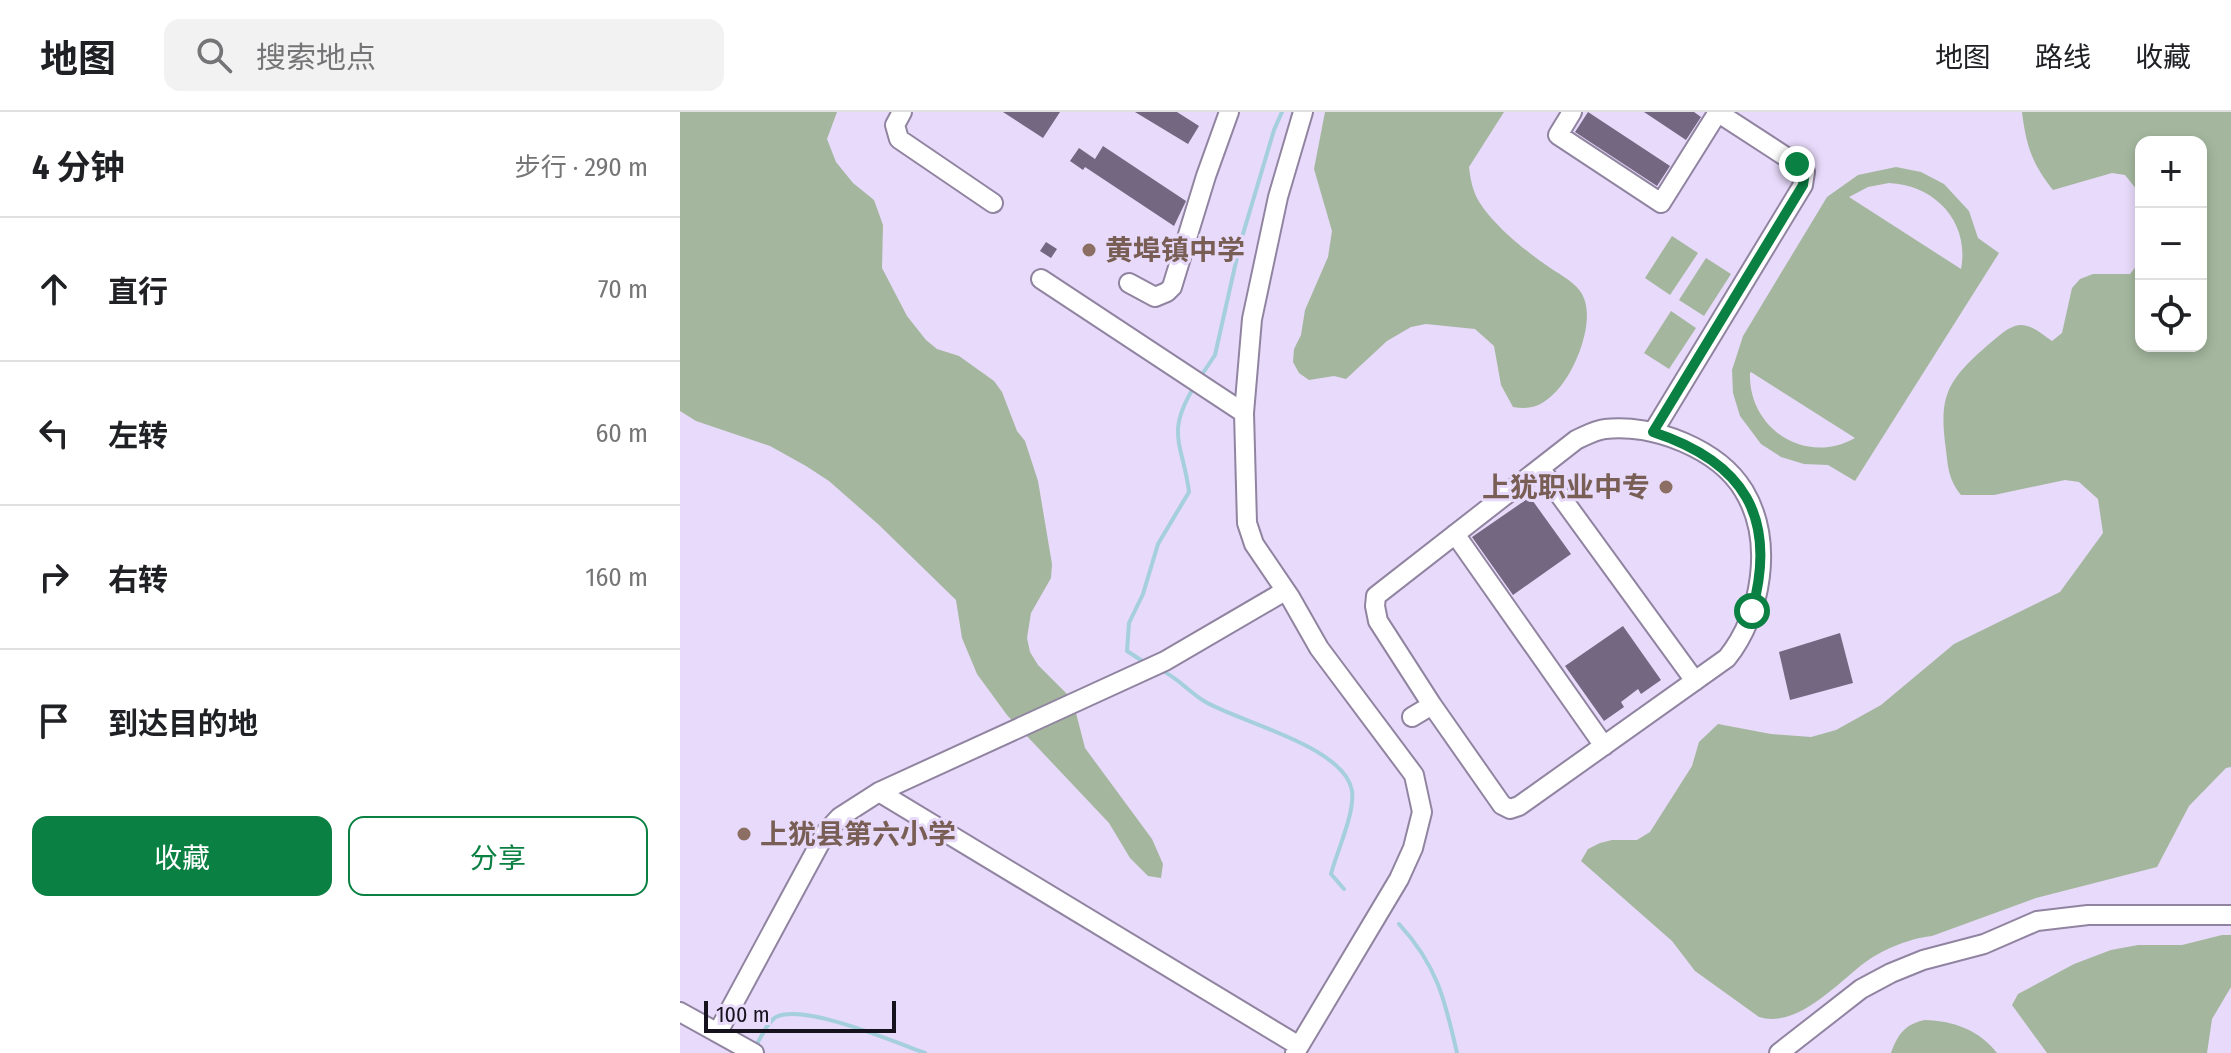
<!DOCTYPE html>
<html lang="zh">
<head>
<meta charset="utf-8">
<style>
	body { margin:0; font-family:"Fira Sans Condensed","Noto Sans SC",sans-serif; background:#f2f2f2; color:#202124 }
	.controls { position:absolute; right:24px; top:24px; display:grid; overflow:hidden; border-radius:16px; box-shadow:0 4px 12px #0003 }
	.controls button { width:72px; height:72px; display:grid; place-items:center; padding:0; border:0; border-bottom:2px solid #e0e0e0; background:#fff; color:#202124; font:40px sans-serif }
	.scale { position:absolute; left:24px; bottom:20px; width:192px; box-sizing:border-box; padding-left:8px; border:4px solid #16121d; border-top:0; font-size:22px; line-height:28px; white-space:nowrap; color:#16121d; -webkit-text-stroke:6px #e7dafa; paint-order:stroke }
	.stop { position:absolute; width:24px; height:24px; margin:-18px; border:6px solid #0b8043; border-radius:50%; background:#fff }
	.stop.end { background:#0b8043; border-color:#fff; box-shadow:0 2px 8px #0008 }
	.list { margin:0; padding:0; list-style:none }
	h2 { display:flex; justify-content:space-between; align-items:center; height:104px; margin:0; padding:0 32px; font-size:34px }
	h2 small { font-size:26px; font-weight:400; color:#757577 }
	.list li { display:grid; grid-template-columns:52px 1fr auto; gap:24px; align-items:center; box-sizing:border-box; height:144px; padding:0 32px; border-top:2px solid #e0e0e0 }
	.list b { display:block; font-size:30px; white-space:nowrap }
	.list em { font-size:26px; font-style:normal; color:#757577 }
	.actions { display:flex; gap:16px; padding:24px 32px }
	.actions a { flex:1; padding:18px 0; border:2px solid #0b8043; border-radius:16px; text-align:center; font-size:28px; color:#0b8043 }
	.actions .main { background:#0b8043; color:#fff }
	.icon { flex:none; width:44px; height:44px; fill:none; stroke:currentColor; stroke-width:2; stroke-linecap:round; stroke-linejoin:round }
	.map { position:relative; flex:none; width:1551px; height:941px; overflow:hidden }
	header { display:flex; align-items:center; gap:48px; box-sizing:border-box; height:112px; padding:0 40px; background:#fff; border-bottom:2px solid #e0e0e0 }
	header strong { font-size:38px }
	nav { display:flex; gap:44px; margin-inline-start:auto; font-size:28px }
	.search { width:560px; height:72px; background:#f2f2f2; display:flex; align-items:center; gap:20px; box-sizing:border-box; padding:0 28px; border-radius:16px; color:#757577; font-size:30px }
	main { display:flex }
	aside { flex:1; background:#fff }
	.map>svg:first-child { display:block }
</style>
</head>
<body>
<header>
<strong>地图</strong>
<div class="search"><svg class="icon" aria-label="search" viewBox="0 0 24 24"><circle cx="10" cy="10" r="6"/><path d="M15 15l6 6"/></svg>搜索地点</div>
<nav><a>地图</a><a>路线</a><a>收藏</a></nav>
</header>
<main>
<aside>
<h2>4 分钟<small>步行 · 290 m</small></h2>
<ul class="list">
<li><svg class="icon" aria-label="ahead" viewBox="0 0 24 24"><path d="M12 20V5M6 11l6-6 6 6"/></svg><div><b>直行</b></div><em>70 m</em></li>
<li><svg class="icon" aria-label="left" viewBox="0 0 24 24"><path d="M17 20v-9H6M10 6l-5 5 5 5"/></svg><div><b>左转</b></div><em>60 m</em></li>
<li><svg class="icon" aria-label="right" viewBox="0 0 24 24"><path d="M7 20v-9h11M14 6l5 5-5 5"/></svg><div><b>右转</b></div><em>160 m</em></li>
<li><svg class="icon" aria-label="arrive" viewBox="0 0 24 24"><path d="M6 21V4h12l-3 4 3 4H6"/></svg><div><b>到达目的地</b></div></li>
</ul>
<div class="actions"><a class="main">收藏</a><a>分享</a></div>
</aside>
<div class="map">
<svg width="1551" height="941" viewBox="0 0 1551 941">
	<rect width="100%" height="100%" fill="#e7dafa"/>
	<path fill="#a4b79e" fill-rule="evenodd" d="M0,0h157l-10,27 9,23 17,21 21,17 9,25 -1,43 25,48 19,24 11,9 22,7 35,25 8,11 15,39 8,10 13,40 14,83 -1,14 -20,35 -4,25 3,14 8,13 31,31 6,13 10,39 67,91 11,25 -2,14 -13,-2 -18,-18 -21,-35 -102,-108 -30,-41 -15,-36 -6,-38 -77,-75 -50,-44 -23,-15 -36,-20 -74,-25 -16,-10z
		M645,0h179l-35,55c1,8 2,16 5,24 9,26 50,59 72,74 11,8 26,15 34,26 18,24 -3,76 -20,96 -14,16 -25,24 -47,20l-12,-22 -7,-39 -19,-17 -49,-5 -15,3 -24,14 -41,38 -12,-3 -25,4 -10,-7 -6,-11 1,-13 7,-14 4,-25 23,-53 4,-26 -18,-62z
		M1342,0h209v655l-5,1 -37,38 -32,61 -121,31 -104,38c-21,2 -48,13 -65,25 -29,21 -69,68 -108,56l-64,-46 -23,-30 -91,-80 7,-12 12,-6 12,-3h25l13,-8 42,-66 7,-24 19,-18 53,10 40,3 25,-7 45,-25 73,-61 106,-52 43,-59 -5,-34 -19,-17 -14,-2 -71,15h-33c-12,-15 -13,-27 -15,-45 -8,-56 2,-70 43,-106 9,-7 19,-18 31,-19 13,0 22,9 32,16l10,-8 10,-45 8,-9 13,-5h37l11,-14v86h60v-204h-60v53l-16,-20 -13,-2 -59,17c-21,-26 -27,-45 -31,-78z
		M1216,55l25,5 23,12 25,27 9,27 21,15 -144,228 -27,-16 -24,-1 -23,-7 -20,-13 -21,-28 -7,-23 -1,-23 11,-34 84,-139 31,-22zM1209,71c46,2 81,39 72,86l-112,-72 19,-10zM1070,261l1,-1 104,66c-49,28 -107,-9 -105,-65z
		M992,124l26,17 -28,42 -25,-17z
		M1026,146l25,16 -27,42 -25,-16z
		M991,199l25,17 -27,41 -25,-16z
		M1542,823h9v52l-19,32 -5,34h-160l-35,-48 6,-11 56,-30 37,-14 27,-5h44z
		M1245,908c29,1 54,10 72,33h-106c7,-19 14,-29 34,-33z"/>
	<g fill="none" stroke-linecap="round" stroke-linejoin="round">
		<path stroke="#a5cfdd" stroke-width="4" d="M521,264l14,-21 25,-111 34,-114 8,-18
			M464,550l-17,-11 2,-28 14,-29 15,-50 31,-52c-6,-48 -24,-58 5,-105
			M479,557c18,8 29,22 45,32 34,21 141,45 148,90 3,22 -15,60 -21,83l13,15
			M719,812c38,41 46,76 58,129
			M75,935c6,-9 12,-25 21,-30 28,-14 119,25 149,36"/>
	</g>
	<path fill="#736782" d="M323,0h57l-17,26z
		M455,0h42l22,14 -11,18z
		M908,0l82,54 -13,20 -82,-54z
		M964,0h50l7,5 -15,23z
		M423,34l83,55 -12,25 -89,-59 -2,3 -13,-9 9,-13 16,11z
		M366,130l11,7 -6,9 -11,-7z
		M850,385l41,57 -58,41 -41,-58z
		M943,514l38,54 -20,14 -3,-5 -17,13 3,5 -20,14 -39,-55z
		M1160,521l13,50 -63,17 -11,-48z"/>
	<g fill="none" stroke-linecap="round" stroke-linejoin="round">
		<defs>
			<path id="minor" d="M222,0l-7,13 4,14 94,64
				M892,0l-14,23 103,68 57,-91
				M361,167l203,134
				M449,171l26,14 12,-5 5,-5 34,-111 23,-64
				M973,320l150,-247 2,-13 -8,-8 -80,-52
				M860,356l155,213
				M775,422l149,212
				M732,605l20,-12 70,100 8,4 9,-3 208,-148c35,-44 47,-117 17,-167 -25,-42 -92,-68 -139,-62 -10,1 -20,7 -29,11l-200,156 -1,10 3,15 54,84
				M199,680l420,254
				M0,900l74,41
				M38,920l108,-200 14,-15 39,-25 286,-131 120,-70
				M615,941l104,-174 14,-31 9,-36 -8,-37 -95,-127 -29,-51 -36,-53 -7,-21 -3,-110 8,-94 26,-122 25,-85
				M1099,941l82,-64 30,-16 32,-13 61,-16 53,-23 51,-6h143"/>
		</defs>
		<use href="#minor" stroke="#9084a1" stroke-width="22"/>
		<use href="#minor" stroke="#fff" stroke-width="18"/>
	</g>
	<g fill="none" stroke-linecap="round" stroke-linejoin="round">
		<path stroke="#0b8043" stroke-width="10" d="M1072,499c26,-94 -8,-149 -99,-179l150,-247 2,-13 -8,-8"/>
	</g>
	<g fill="#8d6e63" stroke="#e7dafa" stroke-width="3">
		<circle cx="409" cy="138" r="8"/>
		<circle cx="986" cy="375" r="8"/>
		<circle cx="64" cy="722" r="8"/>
	</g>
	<g text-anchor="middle" stroke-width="6" stroke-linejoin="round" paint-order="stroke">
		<g font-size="28" font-weight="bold" fill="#785e54" stroke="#e7dafa" text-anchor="start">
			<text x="425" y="148">黄埠镇中学</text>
			<text x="970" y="385" text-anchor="end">上犹职业中专</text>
			<text x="80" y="732">上犹县第六小学</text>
		</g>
	</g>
</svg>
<div class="controls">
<button>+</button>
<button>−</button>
<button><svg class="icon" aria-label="locate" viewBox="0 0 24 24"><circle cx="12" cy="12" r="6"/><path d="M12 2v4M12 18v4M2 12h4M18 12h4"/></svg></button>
</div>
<div class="scale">100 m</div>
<div class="stop" style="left:1072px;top:499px"></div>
<div class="stop end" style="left:1117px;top:52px"></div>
</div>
</main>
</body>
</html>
